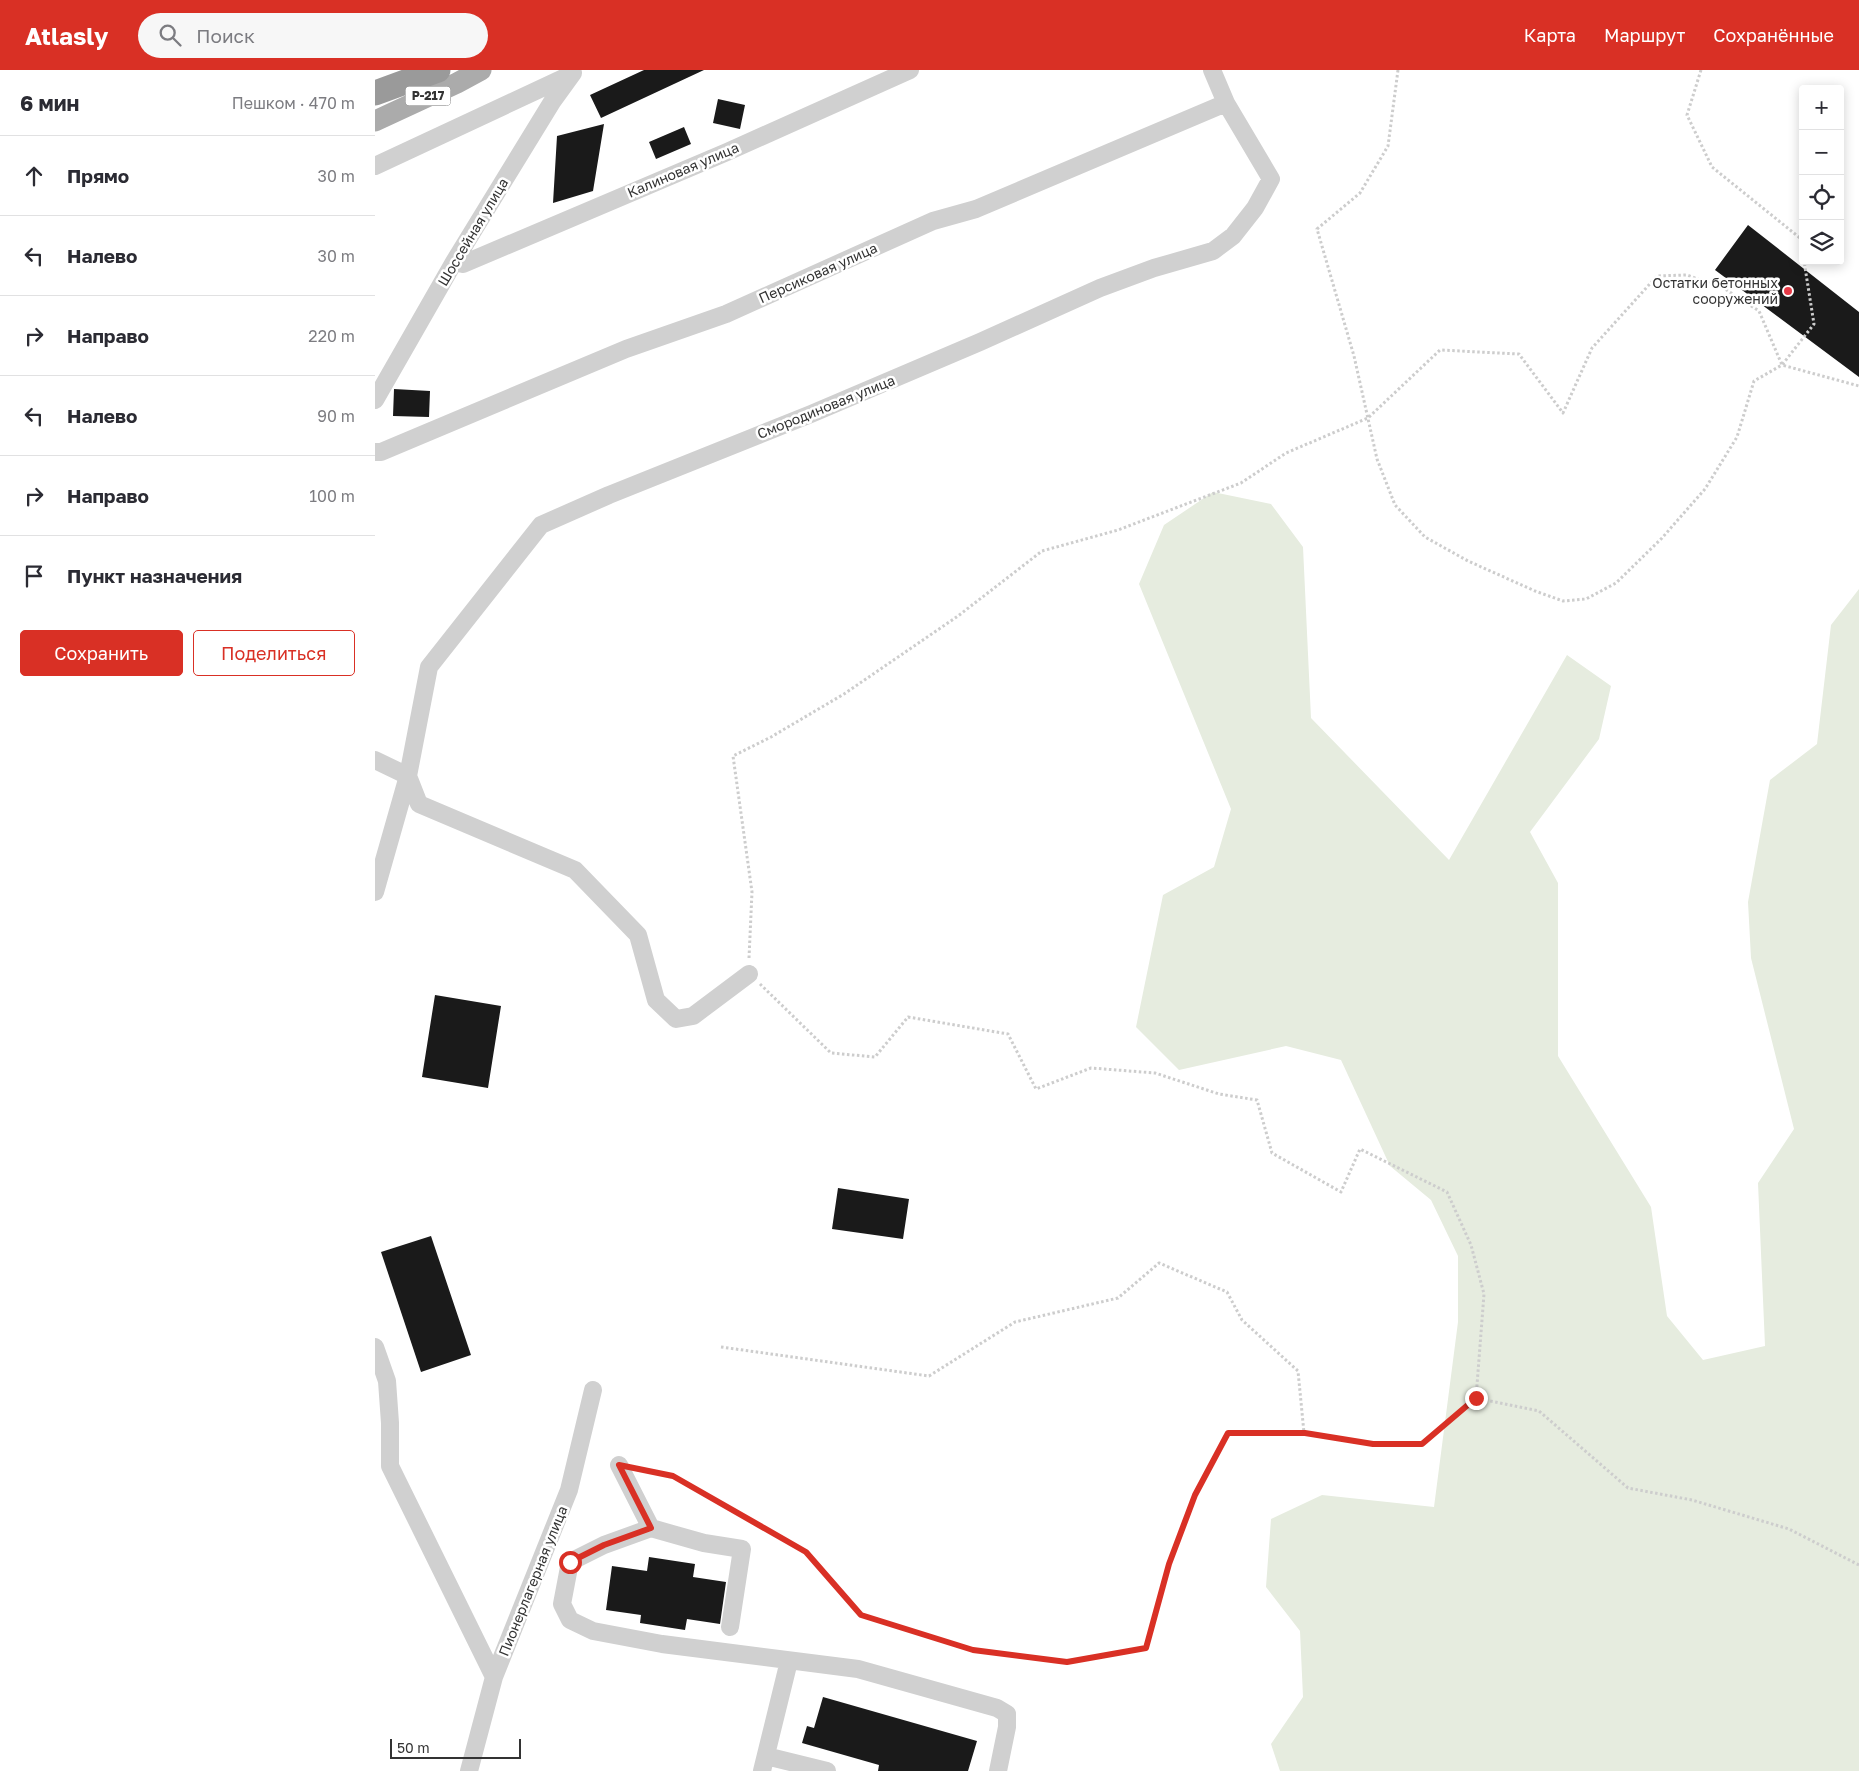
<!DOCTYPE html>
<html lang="ru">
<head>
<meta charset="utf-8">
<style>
	body { margin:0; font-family:"Golos Text",sans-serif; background:#f7f7f7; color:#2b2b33 }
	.controls { position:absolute; right:15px; top:15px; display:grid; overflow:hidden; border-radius:5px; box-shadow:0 2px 12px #0003 }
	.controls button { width:45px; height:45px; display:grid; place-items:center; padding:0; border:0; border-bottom:1px solid #e1e1e2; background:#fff; color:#2b2b33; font:25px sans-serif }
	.scale { position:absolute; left:15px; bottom:12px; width:131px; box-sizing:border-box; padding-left:5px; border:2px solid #333; border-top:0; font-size:14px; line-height:18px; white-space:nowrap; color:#333; -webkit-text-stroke:4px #fff; paint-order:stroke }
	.stop { position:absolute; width:15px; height:15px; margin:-11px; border:4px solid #d93025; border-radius:50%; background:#fff }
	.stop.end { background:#d93025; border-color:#fff; box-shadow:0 1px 5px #0008 }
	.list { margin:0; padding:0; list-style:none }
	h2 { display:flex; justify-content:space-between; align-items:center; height:65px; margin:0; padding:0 20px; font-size:21px }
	h2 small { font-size:16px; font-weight:400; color:#7c7c81 }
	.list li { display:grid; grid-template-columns:32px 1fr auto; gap:15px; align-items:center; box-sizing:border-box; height:80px; padding:0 20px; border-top:1px solid #e1e1e2 }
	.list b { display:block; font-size:19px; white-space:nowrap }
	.list em { font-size:16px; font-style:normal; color:#7c7c81 }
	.actions { display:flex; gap:10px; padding:15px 20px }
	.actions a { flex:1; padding:11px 0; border:1px solid #d93025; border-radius:5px; text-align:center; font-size:18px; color:#d93025 }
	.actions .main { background:#d93025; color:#fff }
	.icon { flex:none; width:28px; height:28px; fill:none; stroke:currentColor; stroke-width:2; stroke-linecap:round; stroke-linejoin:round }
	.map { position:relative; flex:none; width:1484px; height:1701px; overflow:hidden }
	header { display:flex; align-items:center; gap:30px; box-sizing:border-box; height:70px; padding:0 25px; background:#d93025; color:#fff }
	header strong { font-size:24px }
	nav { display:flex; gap:28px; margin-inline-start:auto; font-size:18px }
	.search { width:350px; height:45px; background:#f7f7f7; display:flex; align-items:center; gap:12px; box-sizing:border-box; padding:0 18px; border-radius:28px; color:#7c7c81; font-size:19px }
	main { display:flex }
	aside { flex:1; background:#fff }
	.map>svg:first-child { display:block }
</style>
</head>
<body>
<header>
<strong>Atlasly</strong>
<div class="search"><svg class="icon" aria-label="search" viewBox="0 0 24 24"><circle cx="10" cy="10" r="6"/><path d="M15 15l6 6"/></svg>Поиск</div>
<nav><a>Карта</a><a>Маршрут</a><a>Сохранённые</a></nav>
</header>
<main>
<aside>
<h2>6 мин<small>Пешком · 470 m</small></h2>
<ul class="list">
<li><svg class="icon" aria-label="ahead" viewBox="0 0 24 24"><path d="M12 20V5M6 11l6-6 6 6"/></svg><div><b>Прямо</b></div><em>30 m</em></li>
<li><svg class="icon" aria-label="left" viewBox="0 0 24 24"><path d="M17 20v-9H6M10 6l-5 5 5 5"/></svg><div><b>Налево</b></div><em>30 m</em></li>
<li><svg class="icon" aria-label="right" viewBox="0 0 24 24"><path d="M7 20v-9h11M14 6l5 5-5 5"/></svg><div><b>Направо</b></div><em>220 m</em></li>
<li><svg class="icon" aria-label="left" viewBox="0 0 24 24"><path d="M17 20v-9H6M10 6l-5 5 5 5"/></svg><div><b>Налево</b></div><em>90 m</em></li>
<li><svg class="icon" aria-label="right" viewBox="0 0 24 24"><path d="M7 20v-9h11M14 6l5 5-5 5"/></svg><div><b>Направо</b></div><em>100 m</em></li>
<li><svg class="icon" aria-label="arrive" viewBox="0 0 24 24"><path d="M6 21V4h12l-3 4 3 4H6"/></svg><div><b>Пункт назначения</b></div></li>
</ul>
<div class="actions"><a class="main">Сохранить</a><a>Поделиться</a></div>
</aside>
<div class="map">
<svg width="1484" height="1701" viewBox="0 0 1484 1701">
	<rect width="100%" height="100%" fill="#fff"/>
	<path fill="#e6ecdf" d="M838,422l58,12 32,43 8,171 138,142 118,-205 44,31 -12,53 -69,93 28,51v173l93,151 16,109 36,44 62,-14 -7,-163 36,-54 -43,-171 -3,-56 22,-122 47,-36 14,-119 28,-36v1182h-579l-9,-27 32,-47 -3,-66 -34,-44 5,-68 51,-24 112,12 24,-185v-66l-27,-56 -41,-34 -49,-106 -55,-14 -107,24 -43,-43 27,-132 51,-28 17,-58 -92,-225 25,-59z"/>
	<path fill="#1a1a1a" d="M269,0h60l-103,48 -11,-23z
		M343,29l27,6 -5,24 -27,-6z
		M229,54l-11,67 -40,12 4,-67z
		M309,57l7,17 -35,15 -7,-17z
		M1373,155l111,87v65l-144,-107z
		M19,319l36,2 -1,26 -36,-1z
		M60,925l66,11 -13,82 -66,-11z
		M463,1118l71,11 -6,40 -71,-10z
		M56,1166l40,119 -50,17 -40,-120z
		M274,1487l46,7 -2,13 33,5 -6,42 -33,-5 -2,11 -45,-7 1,-8 -35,-5 6,-44 35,5z
		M448,1627l154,44 -9,30h-90l1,-6 -77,-22 5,-17 7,2z"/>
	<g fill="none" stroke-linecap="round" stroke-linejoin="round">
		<path stroke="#cdcdcd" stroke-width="3" stroke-dasharray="2.5 2.5" stroke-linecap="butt" d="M1023,0l-10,76 -28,47 -43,36 37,127 23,103 18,46 30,32 43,24 67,30 28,10 23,-2 30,-16 46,-45 43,-49 32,-52 17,-56 28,-16 32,-41 -10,-63
			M1326,0l-14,45 25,52 88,71 3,16
			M374,888l3,-66 -19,-136 38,-19 73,-43 114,-78 84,-65 76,-21 123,-47 45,-30 82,-35 72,-68 79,4 44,59 29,-65 65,-72 30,-1 38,14 34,22 23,54 77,21
			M385,914l71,69 44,4 33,-40 100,17 28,55 55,-21 64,5 64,21 38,6 15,53 69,39 19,-43 87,43 24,53 13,49 -8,104
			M346,1277l208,29 86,-54 103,-24 41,-35 68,29 15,28 56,51 6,62 68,11 50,1 54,-47 63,13 89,77 64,12 97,29 70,36
			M264,1399l34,7 133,76 55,63 112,35 94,12 79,-14 23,-84 26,-69 33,-62h76"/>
		<path stroke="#d0d0d0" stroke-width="18" d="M0,96l197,-92
			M79,192l9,2 264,-112 183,-82
			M0,330l79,-138 98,-160 21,-29
			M0,382h6l245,-103 100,-35 207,-93 43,-12 250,-106 -14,-33
			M0,690l33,16
			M33,706l11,28 156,66 63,65 18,65 20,19 17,-3 56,-42
			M0,822l33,-116 21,-109 112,-142 68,-30 202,-81 169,-72 120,-54 54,-20 59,-17 20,-15 22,-28 16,-29 -45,-76
			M0,1277l12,34 3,42v43l104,211
			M244,1395l32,63 53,15 38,6 -12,78
			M276,1458l-47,17 -34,17 -8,42 8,16 23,11 69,13 196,25 139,39 10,6v13l-9,44
			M391,1686l61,15
			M94,1701l25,-94 75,-187 24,-100
			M387,1701l27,-110"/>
		<path stroke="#ababab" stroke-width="21" d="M0,51l82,-38 24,-13"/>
		<path stroke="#9a9a9a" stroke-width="25" d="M0,23l63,-23"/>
	</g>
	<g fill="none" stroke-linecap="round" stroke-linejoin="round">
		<path stroke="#d93025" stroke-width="6" d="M195,1492l34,-17 47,-17 -32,-63 54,11 133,76 55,63 112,35 94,12 79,-14 23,-84 26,-69 33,-62h77l68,11h49l54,-46"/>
	</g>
	<circle fill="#e63946" stroke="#fff" stroke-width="2" cx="1413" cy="221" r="5"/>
	<g text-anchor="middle" stroke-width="5" stroke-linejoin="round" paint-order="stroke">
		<rect fill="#fff" stroke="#707070" stroke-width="1" x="30.5" y="16.5" width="45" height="19" rx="4"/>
		<g font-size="12" font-weight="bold" fill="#333">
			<text x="53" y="30">Р-217</text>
		</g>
		<g font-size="14" fill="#333" stroke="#fff">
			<text transform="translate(308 100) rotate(-23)" y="5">Калиновая улица</text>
			<text transform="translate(98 162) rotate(-59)" y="5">Шоссейная улица</text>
			<text transform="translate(443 203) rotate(-24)" y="5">Персиковая улица</text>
			<text transform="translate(451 337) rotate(-22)" y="5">Смородиновая улица</text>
			<text transform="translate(158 1511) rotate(-68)" y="5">Пионерлагерная улица</text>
		</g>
		<g font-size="14" fill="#333" stroke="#fff" text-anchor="end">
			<text x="1403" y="218">Остатки бетонных<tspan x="1403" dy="16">сооружений</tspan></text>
		</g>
	</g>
</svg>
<div class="controls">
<button>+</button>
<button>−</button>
<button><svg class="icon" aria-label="locate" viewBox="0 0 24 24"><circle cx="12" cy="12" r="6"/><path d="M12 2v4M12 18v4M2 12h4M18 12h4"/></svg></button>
<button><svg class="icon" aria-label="layers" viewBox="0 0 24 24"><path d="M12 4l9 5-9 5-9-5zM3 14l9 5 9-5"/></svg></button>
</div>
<div class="scale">50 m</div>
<div class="stop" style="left:195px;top:1492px"></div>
<div class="stop end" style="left:1101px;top:1328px"></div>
</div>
</main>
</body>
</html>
